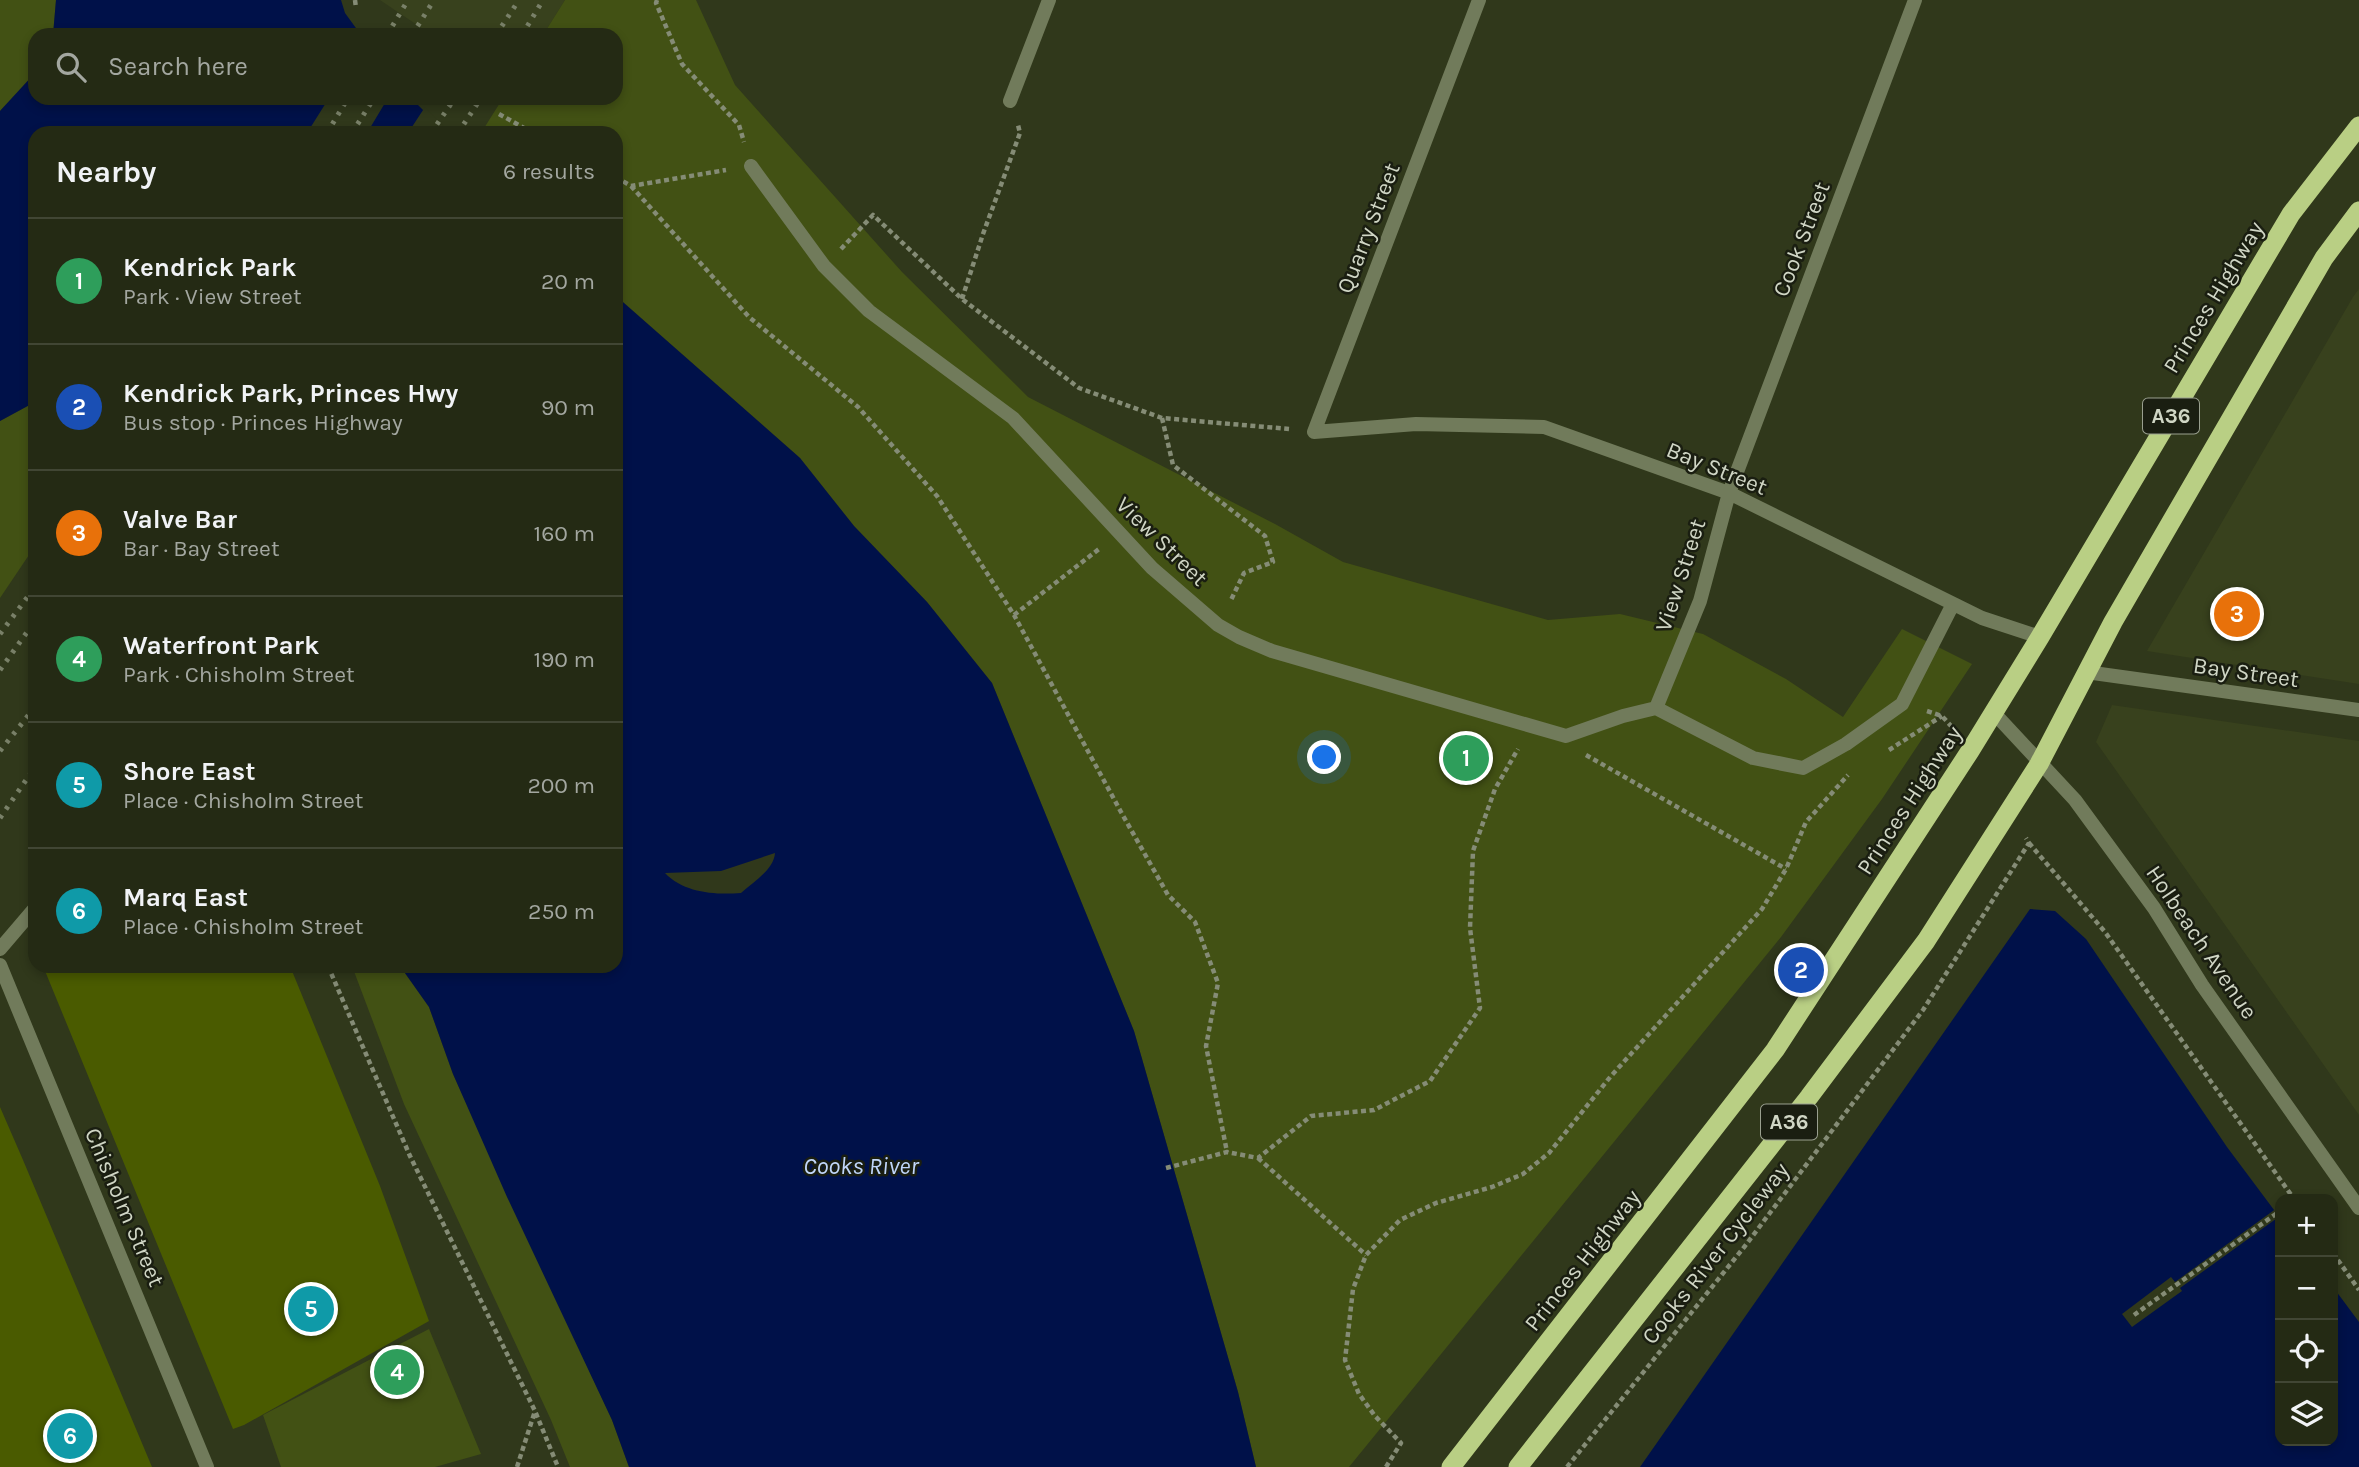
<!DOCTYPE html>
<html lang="en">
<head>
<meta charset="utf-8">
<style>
	body { margin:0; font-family:Karla,sans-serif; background:#2c321d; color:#f1f3f6 }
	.controls { position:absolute; right:21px; bottom:21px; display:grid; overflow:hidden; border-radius:14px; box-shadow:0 4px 10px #0003 }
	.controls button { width:63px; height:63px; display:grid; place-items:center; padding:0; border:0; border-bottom:2px solid #414634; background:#242a14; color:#f1f3f6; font:35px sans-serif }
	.you { position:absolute; left:1325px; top:758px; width:24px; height:24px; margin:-18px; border:5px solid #fff; border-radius:50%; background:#1a73e8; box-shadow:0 0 0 10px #1a73e833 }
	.badge { display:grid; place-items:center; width:46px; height:46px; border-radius:50%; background:#95b2f1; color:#fff; font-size:23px; font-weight:700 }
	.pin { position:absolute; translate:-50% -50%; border:4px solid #fff; box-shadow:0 2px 7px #0006 }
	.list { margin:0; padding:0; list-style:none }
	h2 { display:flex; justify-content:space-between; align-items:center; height:91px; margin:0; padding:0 28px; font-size:30px }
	h2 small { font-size:23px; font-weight:400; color:#a3a7a0 }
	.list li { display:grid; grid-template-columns:46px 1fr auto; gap:21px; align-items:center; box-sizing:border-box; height:126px; padding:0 28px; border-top:2px solid #414634 }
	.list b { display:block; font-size:26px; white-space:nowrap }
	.list p { margin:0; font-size:23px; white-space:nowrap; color:#a3a7a0 }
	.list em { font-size:23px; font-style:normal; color:#a3a7a0 }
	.icon { flex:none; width:38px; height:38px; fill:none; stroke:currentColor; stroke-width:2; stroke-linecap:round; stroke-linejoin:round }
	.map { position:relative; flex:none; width:2359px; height:1467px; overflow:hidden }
	.search { position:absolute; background:#242a14; box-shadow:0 4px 10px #0003; left:28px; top:28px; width:595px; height:77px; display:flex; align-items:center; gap:18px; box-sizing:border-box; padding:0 24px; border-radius:21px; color:#a3a7a0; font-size:26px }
	.panel { position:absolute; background:#242a14; box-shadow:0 4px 10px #0003; left:28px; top:126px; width:595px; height:847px; border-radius:21px }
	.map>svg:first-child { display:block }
</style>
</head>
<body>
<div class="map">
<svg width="2359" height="1467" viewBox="0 0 2359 1467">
	<rect width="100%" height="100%" fill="#30381b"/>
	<path fill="#38411d" d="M380,0h185l-22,35h-111z
		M2359,289v395l-212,-33 206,-354z
		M2112,705l247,36v374l-263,-373z"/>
	<path fill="#425114" d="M0,0h56l-3,35h-18v38l-35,38z
		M565,0h131l39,85 167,187 126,125 247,127 68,38 205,58 72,-6 83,20 83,45 57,38 59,-88 70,35 -90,135 -101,138 -432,530h-93l-18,-75 -104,-361 -142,-348 -65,-81 -73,-76 -54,-68 -184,-162v-163h-135l22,-35h113v-63h-73z
		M35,402v144l-35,52v-177z
		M352,966h48l29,41 24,67 159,346 17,47h-59l-19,-47 -147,-316z
		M429,1329l52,125 -46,13h-154l-18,-52z"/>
	<path fill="#001149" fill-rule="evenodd" d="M56,0h285l4,13 16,22h-308z
		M35,73v25h376l35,35h-411v269l-35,19v-310z
		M616,296l184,162 54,68 73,76 65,81 142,348 104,361 18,75h-627l-17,-47 -105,-223 -54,-123 -24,-67 -29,-41h216zM775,853c-1,16 -21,29 -34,40 -26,2 -57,0 -76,-20l56,-2z
		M2030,909l25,2 31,28 141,208 53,71v223h53v-154l26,35v145h-719z"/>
	<path fill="#30381b" d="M329,98h59l-21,35h-60z
		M425,107l23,24 1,2h-41z
		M2277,1208l3,8 -100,72 2,3 -50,36 -10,-13 49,-37 4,5z"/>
	<path fill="#4a5b00" d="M43,966h247l90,220 49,135 -185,104 -11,4z
		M0,1107l23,53 129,307h-152z"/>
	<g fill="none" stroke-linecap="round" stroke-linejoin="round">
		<path stroke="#858c76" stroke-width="4.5" stroke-dasharray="5 3.5" stroke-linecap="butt" d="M355,0l1,8
			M657,0l-1,3 26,61 57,61 5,17
			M499,114l34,19
			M616,177l15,9 95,-16
			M631,186l118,131 109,90 79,89 77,119 107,197 47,83 27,27 23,61 -12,63 21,106
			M841,249l32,-34 89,84 117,89 83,30 127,11
			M962,299l21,-65 37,-101 -2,-8
			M1162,418l11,47 92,71 8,26 -29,11 -14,29
			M1014,615l85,-66
			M1927,711l15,5 9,10
			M1889,750l53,-34
			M1586,755l200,114
			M2029,843l76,89 189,267
			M328,966l82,190 125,255 23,56
			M1258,1158l108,97
			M1166,1168l61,-16 31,6 53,-42 63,-6 56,-29 50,-73 -10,-80 3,-77 22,-62 23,-40
			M2333,1253l26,37
			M2134,1315l146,-104
			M517,1467l18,-56
			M1386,1467l15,-24 -26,-27 -16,-22 -14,-34 8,-71 13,-34 34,-35 36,-17 56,-16 31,-13 26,-21 62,-77 151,-167 24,-40 20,-47 42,-47
			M1567,1467l178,-221 178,-236 106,-167 -3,-5"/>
		<path stroke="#717b5b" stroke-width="14" d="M1479,0l-165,432 102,-8 128,3 185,66 253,125 58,19
			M1010,101l39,-101
			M751,166l73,100 45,45 144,107 139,150 66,57 21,12 33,14 294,85 57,-20 33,-8 97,50 50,10 43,-24 56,-40 51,-100
			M2086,672l273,38
			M1656,708l44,-107 29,-108 186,-493
			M1994,713l81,87 79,108 48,77 157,223
			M0,949l35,-41
			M0,965l207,502"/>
		<path stroke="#b9cf84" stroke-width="19" d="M1451,1467l324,-417 195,-299 70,-114 251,-423 68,-88
			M1518,1467l291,-370 117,-156 113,-177 74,-142 211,-364 35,-47"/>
		<path stroke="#798068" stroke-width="5" stroke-dasharray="3.5 7" stroke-linecap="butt" d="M387,35l21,-35
			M412,35l22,-35
			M496,35l23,-35
			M522,35l21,-35
			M327,133l21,-35
			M352,133l22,-35
			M431,133l24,-35
			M458,133l23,-35
			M0,634l35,-47
			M0,670l35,-49
			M0,751l35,-44
			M0,818l35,-51"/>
	</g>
	<g text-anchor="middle" stroke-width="5" stroke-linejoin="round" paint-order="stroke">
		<g fill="#1a1e11" stroke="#999f8f" stroke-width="2">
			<rect x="2143" y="398.5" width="56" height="35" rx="5"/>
			<rect x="1761" y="1104.5" width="56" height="35" rx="5"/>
		</g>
		<g font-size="21" font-weight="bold" fill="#d0d6c5">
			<text x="2171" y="423">A36</text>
			<text x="1789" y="1129">A36</text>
		</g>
		<g font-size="23" fill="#d0d6c5" stroke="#1a1e11">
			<text transform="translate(1368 228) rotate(-69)" y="8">Quarry Street</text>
			<text transform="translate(1801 239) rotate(-69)" y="8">Cook Street</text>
			<text transform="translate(2213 297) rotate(-59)" y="8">Princes Highway</text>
			<text transform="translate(1717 468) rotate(22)" y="8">Bay Street</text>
			<text transform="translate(1162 541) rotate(44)" y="8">View Street</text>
			<text transform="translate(1680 575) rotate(-72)" y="8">View Street</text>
			<text transform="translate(2246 672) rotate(8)" y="8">Bay Street</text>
			<text transform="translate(1909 800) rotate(-57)" y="8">Princes Highway</text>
			<text transform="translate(2202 942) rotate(56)" y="8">Holbeach Avenue</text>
			<text transform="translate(125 1207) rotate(67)" y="8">Chisholm Street</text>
			<text transform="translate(1715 1253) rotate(-52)" y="8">Cooks River Cycleway</text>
			<text transform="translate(1582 1260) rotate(-52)" y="8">Princes Highway</text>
		</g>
		<g font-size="24" font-style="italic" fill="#c0d6fa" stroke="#1a1e11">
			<text x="861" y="1174">Cooks River</text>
		</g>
	</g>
</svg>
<div class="controls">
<button>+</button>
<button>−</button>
<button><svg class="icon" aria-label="locate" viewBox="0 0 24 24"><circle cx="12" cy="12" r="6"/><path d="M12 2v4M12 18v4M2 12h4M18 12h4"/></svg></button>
<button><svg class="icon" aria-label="layers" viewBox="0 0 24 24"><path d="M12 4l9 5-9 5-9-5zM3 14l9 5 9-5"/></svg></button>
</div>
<div class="you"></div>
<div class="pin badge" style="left:1466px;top:758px;background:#2e9e5b">1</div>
<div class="pin badge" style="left:1801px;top:970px;background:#1a4fb4">2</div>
<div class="pin badge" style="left:2237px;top:614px;background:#e8710a">3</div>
<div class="pin badge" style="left:397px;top:1372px;background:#2e9e5b">4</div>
<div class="pin badge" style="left:311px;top:1309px;background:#0f9aa8">5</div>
<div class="pin badge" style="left:70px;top:1436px;background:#0f9aa8">6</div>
<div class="search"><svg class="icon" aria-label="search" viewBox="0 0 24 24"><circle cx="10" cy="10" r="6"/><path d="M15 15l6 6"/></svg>Search here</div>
<section class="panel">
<h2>Nearby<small>6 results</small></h2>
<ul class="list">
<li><span class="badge" style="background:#2e9e5b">1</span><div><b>Kendrick Park</b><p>Park · View Street</p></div><em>20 m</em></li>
<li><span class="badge" style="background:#1a4fb4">2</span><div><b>Kendrick Park, Princes Hwy</b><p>Bus stop · Princes Highway</p></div><em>90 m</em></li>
<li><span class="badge" style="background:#e8710a">3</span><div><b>Valve Bar</b><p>Bar · Bay Street</p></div><em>160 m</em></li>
<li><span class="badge" style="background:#2e9e5b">4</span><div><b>Waterfront Park</b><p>Park · Chisholm Street</p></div><em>190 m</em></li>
<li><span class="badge" style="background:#0f9aa8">5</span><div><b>Shore East</b><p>Place · Chisholm Street</p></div><em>200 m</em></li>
<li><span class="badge" style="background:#0f9aa8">6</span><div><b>Marq East</b><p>Place · Chisholm Street</p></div><em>250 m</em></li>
</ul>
</section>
</div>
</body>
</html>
